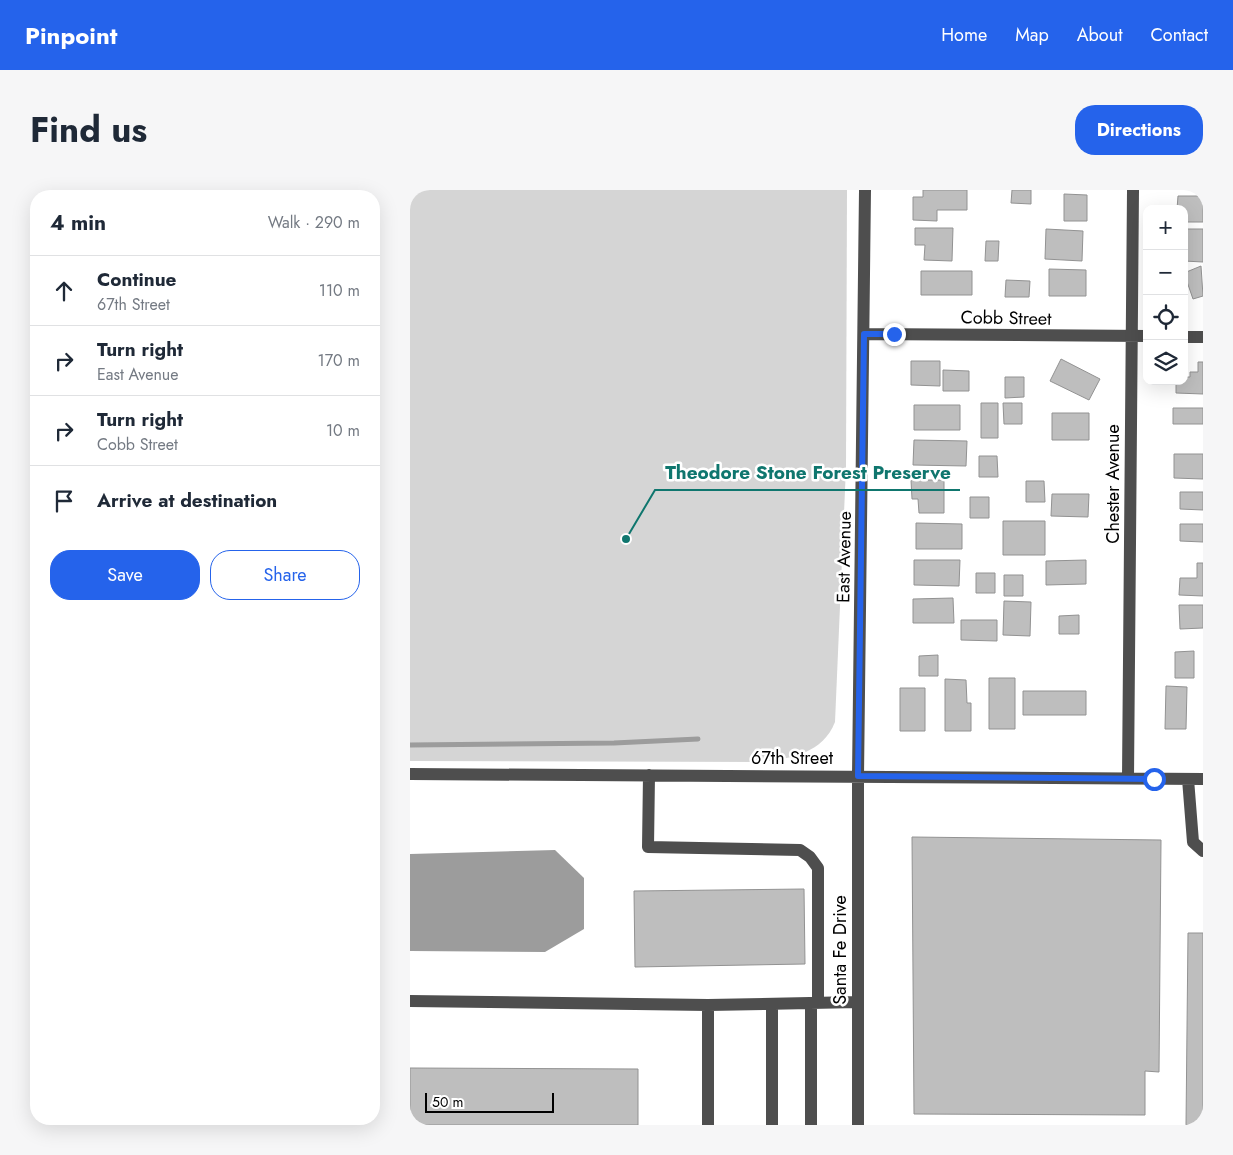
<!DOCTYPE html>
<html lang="en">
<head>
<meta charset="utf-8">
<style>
	body { margin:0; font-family:Jost,sans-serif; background:#f6f6f7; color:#1f2937 }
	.controls { position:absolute; right:15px; top:15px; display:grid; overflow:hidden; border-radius:10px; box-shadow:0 5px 20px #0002 }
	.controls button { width:45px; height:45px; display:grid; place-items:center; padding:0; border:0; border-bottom:1px solid #e0e1e3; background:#fff; color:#1f2937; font:25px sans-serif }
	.scale { position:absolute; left:15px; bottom:12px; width:129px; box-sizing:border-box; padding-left:5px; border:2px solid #000; border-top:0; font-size:14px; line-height:18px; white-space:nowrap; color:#000; -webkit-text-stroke:4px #fff; paint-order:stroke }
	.stop { position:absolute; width:15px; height:15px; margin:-11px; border:4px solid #2563eb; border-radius:50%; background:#fff }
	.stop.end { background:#2563eb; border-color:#fff; box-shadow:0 1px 5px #0008 }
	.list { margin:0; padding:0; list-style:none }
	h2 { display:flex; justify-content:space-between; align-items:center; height:65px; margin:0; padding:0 20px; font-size:21px }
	h2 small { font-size:16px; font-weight:400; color:#747a83 }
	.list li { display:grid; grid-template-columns:32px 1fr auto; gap:15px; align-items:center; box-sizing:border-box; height:70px; padding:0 20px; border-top:1px solid #e0e1e3 }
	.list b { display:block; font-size:19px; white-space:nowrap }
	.list p { margin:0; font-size:16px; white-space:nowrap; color:#747a83 }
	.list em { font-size:16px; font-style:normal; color:#747a83 }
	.actions { display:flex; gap:10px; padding:15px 20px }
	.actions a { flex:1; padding:11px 0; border:1px solid #2563eb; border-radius:20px; text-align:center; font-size:18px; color:#2563eb }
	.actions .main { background:#2563eb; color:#fff }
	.icon { flex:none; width:28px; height:28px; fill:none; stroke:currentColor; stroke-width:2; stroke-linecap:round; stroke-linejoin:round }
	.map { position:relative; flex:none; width:793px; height:935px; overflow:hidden; border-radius:20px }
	header { display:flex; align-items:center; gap:30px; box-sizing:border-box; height:70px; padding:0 25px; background:#2563eb; color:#fff }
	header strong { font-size:24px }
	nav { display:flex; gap:28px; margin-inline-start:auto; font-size:18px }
	.intro { display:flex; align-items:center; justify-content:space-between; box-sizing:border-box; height:120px; padding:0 30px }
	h1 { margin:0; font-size:35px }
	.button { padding:12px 22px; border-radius:20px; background:#2563eb; color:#fff; font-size:18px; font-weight:700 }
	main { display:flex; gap:30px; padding:0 30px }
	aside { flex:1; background:#fff; border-radius:20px; box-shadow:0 5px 20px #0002 }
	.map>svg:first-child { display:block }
</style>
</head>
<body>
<header>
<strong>Pinpoint</strong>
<nav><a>Home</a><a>Map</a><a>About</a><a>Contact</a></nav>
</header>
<div class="intro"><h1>Find us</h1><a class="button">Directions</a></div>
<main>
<aside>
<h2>4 min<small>Walk · 290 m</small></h2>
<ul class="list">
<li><svg class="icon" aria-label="ahead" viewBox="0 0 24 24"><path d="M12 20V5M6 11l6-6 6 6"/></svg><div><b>Continue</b><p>67th Street</p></div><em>110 m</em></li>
<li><svg class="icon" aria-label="right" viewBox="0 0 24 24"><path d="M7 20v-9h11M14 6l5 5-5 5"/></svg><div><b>Turn right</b><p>East Avenue</p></div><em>170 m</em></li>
<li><svg class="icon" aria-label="right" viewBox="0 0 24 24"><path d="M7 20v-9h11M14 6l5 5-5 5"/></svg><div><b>Turn right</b><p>Cobb Street</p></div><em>10 m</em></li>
<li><svg class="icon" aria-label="arrive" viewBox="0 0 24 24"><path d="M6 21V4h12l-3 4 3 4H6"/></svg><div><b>Arrive at destination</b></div></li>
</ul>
<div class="actions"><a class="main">Save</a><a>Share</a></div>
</aside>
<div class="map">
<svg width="793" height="935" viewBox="0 0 793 935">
	<rect width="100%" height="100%" fill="#fff"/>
	<path fill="#d5d5d5" d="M0,0h437l-1,277 -11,255c-12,31 -43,36 -73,40l-352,-1z"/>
	<path fill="#9c9c9c" d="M145,660l29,28v51l-39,23 -135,-1v-97z"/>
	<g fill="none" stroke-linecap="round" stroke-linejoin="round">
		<path stroke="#9c9c9c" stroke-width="5" d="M0,555l204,-2 84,-4"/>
	</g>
	<path fill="#bebebe" stroke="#929292" d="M513,0h44v20h-30v11l-24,-1v-23h10z
		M602,0h19v14l-20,-1z
		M654,4l23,1v26h-23z
		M768,6h25v26h-19v-13h-7z
		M505,38h38l-1,33 -28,-1 1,-15h-10z
		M636,39l37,2 -1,30 -37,-2z
		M774,39h19v33l-19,-1z
		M576,51h13l-1,20h-13z
		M791,76l2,30 -10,3 -9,-26z
		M639,79l37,1v26h-37z
		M511,81h51v24h-51z
		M596,90l24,1 -1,16h-24z
		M651,169l39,20 -11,21 -39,-19z
		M501,171h29v25l-29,-1z
		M788,172h5v32l-27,-1v-12h8v-4h6v-5h8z
		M533,180l26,1v20h-26z
		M595,187h19v20l-19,1z
		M571,213h17v35h-17z
		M593,213h19v21h-18z
		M504,215h46v25h-46z
		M763,218h30v16h-30z
		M642,223h37v27h-37z
		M504,250l53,1 -1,25 -53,-1z
		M764,264h29v25l-29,-1z
		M569,266h18l1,21h-19z
		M501,290h33v33h-25l-1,-14h-6z
		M616,291h18l1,21h-19z
		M770,302h23v18l-23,-1z
		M642,304h37l-1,23 -37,-1z
		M560,307h19v21h-19z
		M593,331h42v34h-42z
		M506,333l46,1v25h-46z
		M770,334h23v18l-23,-1z
		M504,370h46l-1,26 -45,-1z
		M676,370v24l-40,1v-24z
		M787,373h6v33l-24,-1 1,-17h17z
		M566,383h19v20h-19z
		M594,385h19v21h-19z
		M543,408l1,25h-41v-24z
		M594,411l27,1 -1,34 -27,-1z
		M769,415h24v23l-23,1z
		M669,425v19h-20v-18z
		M551,430h36v21l-36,-1z
		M784,461v27h-19v-26z
		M528,465v21h-19v-20z
		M579,488h26v51h-26z
		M535,489l21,1 1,23h4v28h-26z
		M756,496l21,1 -1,42h-21z
		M490,498h25v43h-25z
		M613,501h63v24h-63z
		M502,647l249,3 -2,232 -14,-1v44l-231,-1z
		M394,699l1,75 -170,3 -1,-76z
		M778,743h15v192h-17z
		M0,878l228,1v56h-228z"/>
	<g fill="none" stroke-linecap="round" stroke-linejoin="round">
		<path stroke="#4e4e4e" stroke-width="12" d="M454,144l283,2
			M774,147h19
			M0,584l793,5
			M239,585l-1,72 152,3 10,7 8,11v135
			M718,588l5,-588
			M778,589l5,63 10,9
			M0,811l298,4
			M362,814v121
			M298,935v-120l150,-3
			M401,935v-122
			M448,935v-349l7,-586"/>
	</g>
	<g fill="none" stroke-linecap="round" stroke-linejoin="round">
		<path stroke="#2563eb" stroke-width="6" d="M484,144h-30l-6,442 296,3"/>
	</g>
	<g text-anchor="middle" stroke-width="5" stroke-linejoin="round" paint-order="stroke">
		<g font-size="18" fill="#000" stroke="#fff">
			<text transform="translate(596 128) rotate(1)" y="6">Cobb Street</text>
			<text transform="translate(703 294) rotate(-90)" y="6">Chester Avenue</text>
			<text transform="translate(434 367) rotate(-89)" y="6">East Avenue</text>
			<text x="382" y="574">67th Street</text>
			<text transform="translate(430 760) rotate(-90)" y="6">Santa Fe Drive</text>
		</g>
	</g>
	<path fill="none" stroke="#0f766e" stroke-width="2" d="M216 349L245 300H550"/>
	<circle fill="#0f766e" stroke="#fff" stroke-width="2" cx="216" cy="349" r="5"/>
	<g font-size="19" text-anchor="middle" font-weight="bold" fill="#0f766e" stroke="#fff" stroke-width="5" stroke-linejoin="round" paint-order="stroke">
		<text x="398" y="289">Theodore Stone Forest Preserve</text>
	</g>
</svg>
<div class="controls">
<button>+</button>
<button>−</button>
<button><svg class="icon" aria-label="locate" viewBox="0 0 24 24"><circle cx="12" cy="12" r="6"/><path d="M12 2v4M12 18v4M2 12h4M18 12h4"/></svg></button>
<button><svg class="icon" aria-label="layers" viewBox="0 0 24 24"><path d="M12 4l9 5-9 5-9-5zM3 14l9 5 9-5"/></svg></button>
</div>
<div class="scale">50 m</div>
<div class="stop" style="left:744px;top:589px"></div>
<div class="stop end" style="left:484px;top:144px"></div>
</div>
</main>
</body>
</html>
